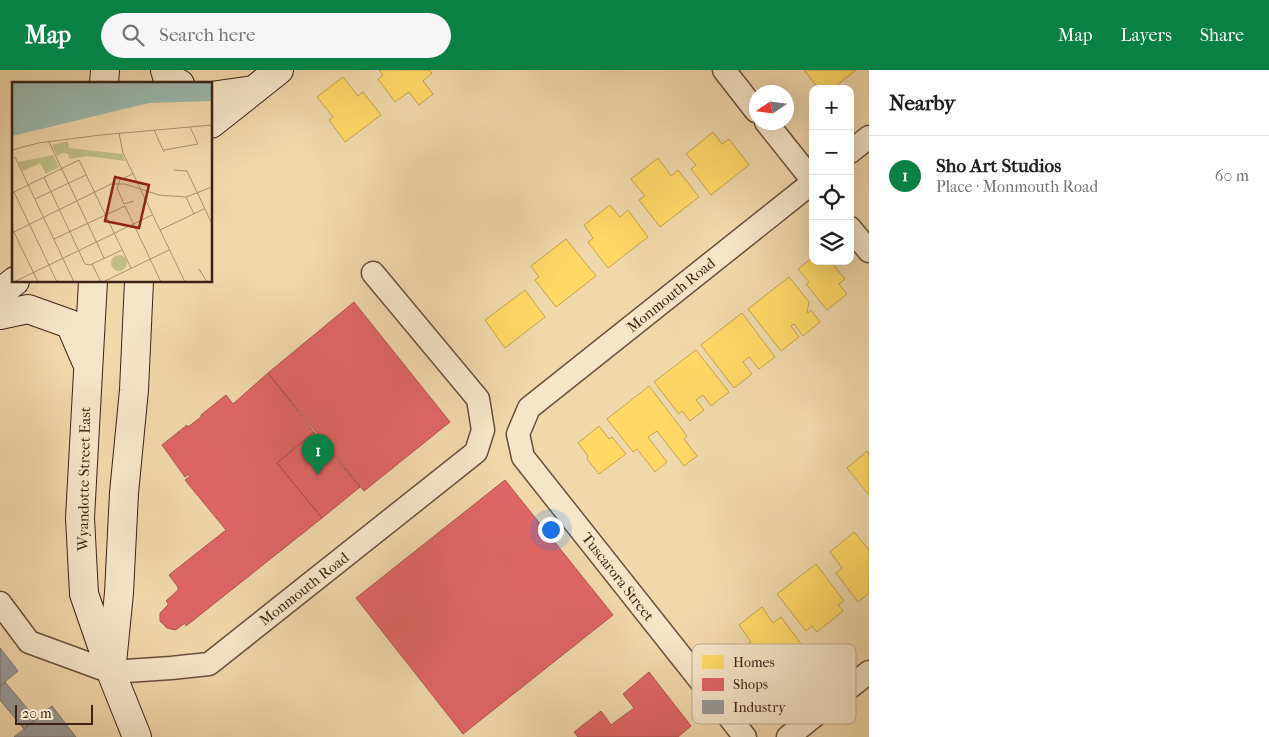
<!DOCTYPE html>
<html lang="en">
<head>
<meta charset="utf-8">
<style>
	body { margin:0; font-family:"IM FELL French Canon",serif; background:#f6f6f6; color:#202124 }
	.controls { position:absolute; right:15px; top:15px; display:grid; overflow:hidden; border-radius:10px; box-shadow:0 5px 20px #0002 }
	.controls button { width:45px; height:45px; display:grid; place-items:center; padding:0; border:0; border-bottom:1px solid #e0e0e0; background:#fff; color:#202124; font:25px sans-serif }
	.compass { position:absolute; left:749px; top:15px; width:45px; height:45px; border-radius:50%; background:#fff; box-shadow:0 5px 20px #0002; rotate:257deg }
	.scale { position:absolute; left:15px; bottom:12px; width:78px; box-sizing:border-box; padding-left:5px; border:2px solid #3c2217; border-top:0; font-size:14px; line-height:18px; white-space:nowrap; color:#3c2217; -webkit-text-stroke:4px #f6e6c8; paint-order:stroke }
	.you { position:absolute; left:550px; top:459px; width:18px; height:18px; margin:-12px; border:4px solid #fff; border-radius:50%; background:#1a73e8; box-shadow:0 0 0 8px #1a73e833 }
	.badge { display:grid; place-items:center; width:32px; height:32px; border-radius:50%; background:#0b8043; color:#fff; font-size:16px; font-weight:700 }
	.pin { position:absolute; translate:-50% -41px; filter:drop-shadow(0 1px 2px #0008) }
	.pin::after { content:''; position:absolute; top:26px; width:18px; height:15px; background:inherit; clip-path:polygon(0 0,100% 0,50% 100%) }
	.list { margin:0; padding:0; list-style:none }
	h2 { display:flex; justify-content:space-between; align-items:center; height:65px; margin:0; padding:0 20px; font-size:21px }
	h2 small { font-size:16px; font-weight:400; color:#757577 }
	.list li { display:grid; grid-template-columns:32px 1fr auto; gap:15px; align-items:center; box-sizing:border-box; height:80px; padding:0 20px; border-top:1px solid #e0e0e0 }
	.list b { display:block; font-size:19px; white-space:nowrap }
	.list p { margin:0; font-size:16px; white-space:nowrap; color:#757577 }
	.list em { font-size:16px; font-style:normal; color:#757577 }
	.icon { flex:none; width:28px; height:28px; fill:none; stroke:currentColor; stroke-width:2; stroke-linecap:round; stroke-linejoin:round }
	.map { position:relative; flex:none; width:869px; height:667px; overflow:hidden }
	header { display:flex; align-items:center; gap:30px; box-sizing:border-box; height:70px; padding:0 25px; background:#0b8043; color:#fff }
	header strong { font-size:24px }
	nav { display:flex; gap:28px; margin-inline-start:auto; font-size:18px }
	.search { width:350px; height:45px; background:#f6f6f6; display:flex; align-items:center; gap:12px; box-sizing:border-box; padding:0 18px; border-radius:28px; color:#757577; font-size:19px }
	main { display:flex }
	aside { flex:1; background:#fff }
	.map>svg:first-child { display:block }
</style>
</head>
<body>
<header>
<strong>Map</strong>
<div class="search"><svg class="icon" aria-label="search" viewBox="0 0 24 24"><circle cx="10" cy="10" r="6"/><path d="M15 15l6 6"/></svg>Search here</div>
<nav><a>Map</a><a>Layers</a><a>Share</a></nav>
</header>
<main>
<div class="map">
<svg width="869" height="667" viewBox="0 0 869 667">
	<rect width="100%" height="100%" fill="#f1d8ab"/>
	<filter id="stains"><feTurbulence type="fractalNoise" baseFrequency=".004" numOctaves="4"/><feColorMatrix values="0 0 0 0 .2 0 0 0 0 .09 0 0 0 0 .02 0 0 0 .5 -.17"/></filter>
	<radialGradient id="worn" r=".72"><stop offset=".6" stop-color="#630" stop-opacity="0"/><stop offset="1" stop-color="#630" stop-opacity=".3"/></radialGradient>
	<path fill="#ffd966" stroke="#c4a24e" d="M379,0h50l3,3 -9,8 10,13 -14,11 -10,-13 -14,10 -17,-23 5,-4z
		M804,0h52l-24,19h-13z
		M343,7l15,19 5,-4 18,23 -36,27 -16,-22 4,-3 -16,-20z
		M713,62l9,12 7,-5 20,26 -38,30 -20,-26 5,-4 -10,-11z
		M658,88l13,18 7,-6 21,27 -39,30 -21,-27 6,-4 -14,-17z
		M610,135l10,12 8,-7 20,27 -40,31 -20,-26 5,-4 -9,-13z
		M566,169l30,37 -40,31 -21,-27 4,-3 -8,-11z
		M813,187v4h17l15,18 -6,5 8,10 -20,16 -21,-26 3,-2 -11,-13z
		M789,207l20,25 -2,10 1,1 3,-3 9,12 -17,14 -9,-12 -3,2 8,11 -18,14 -33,-42z
		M525,220l20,27 -40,31 -20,-28z
		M742,243l33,44 -16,12 -10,-12 -6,5 9,12 -18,14 -33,-43z
		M696,280l33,42 -18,14 -8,-11 -7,5 8,10 -14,11 -8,-10 -3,3 -25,-32z
		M649,316l38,50 -3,3 13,17 -13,10 -27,-35 -9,6 19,25 -12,10 -18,-23 -4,3 -26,-33z
		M599,356l10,13 3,-2 14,17 -27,20 -12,-15 1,-3 -10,-13z
		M867,381l2,3v41l-22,-27z
		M854,462l14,17 1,-1v45l-11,9 -22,-29 6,-5 -12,-16z
		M816,494l28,37 -6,4 5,6 -26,21 -5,-6 -6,5 -29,-37z
		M762,537l11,16 8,-6 21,28 -36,29 -22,-28 7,-4 -12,-17z"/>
	<path fill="#e06666" stroke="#af524e" d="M354,232l96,120 -86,69 -96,-118z
		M268,303l46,59 -37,31 45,55 -136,108 -1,-3 -8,6 -2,1 -8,-2 -7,-7v-8l8,-8v-2l-2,-2 12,-11v-3l-9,-12 57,-45 -41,-50 5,-4 -1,-2 -4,3 -23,-32 25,-20 1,2 13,-10v-2l25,-20 7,9z
		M314,362l46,55 -38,31 -45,-55z
		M505,410l108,135 -150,119 -107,-136z
		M649,602l42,54 -13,11h-100l-4,-5 27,-21 10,14 23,-17 -11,-14z"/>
	<path fill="#999" stroke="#7d7572" d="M0,578l18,23 -18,15z
		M5,612l31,37 -12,10 -24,-29v-14z
		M52,636l24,31h-62l10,-8z"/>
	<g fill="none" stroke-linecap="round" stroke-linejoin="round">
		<defs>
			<path id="minor" d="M724,0l32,41
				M766,52l47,59
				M850,82l19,-15
				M850,158l19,23
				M0,533l29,39 82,30 60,-4 38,-4 267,-212 7,-22 -5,-31 -105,-126
				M745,667l-222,-280 -5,-23 11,-26 284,-226
				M788,667l81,-65"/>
			<path id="secondary" d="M165,0l2,7 13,7
				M104,14l1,-14
				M211,26l42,-6
				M211,54l68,-54
				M93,211l-13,237 4,76 27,78 26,65
				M0,223l15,-12
				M0,245l28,-6 42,15 16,37
				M112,593l7,-70 5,-100 10,-103 5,-109"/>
		</defs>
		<use href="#minor" stroke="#69503c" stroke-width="25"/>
		<use href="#secondary" stroke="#3c2217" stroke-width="30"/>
		<use href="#minor" stroke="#f6e6c8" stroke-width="22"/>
		<use href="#secondary" stroke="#f6e6c8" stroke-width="28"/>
	</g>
	<g text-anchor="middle" stroke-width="5" stroke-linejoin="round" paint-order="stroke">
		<g font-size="15" fill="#3c2217" stroke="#f6e6c8">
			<text transform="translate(671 225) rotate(-39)" y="5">Monmouth Road</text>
			<text transform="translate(84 409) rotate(-89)" y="5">Wyandotte Street East</text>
			<text transform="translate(618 507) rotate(52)" y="5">Tuscarora Street</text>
			<text transform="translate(304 519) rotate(-38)" y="5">Monmouth Road</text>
		</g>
	</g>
	<g transform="translate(12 12)">
		<rect width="200" height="200" fill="#f1d8ab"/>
		<path d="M56,59l1,7 53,6 3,7 -37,-5 -19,3 -1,-5 -6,-1 -5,3 -5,-11zM41,73l6,12 -13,7 -6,-11 -17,8 -5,-9z" fill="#c0bd85"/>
		<path d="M99 181a8 8 0 1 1 16 0a8 8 0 1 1-16 0Z" fill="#c0bd85"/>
		<path d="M0,0h200v19l-63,2 -137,33z" fill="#9bb9ad"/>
		<path fill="none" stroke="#a98f70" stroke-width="1" d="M142,48l10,22M107,51l4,20 62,129M37,60l55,116M0,68l26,-7 63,-8 111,-10M152,68l34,-6 -8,-17M3,75l59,125M162,88l13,1 25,53M122,91l-14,7 -3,8 7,16 10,-3M32,95l41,87 5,1 32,-15M2,110l43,90M0,111l67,-33 52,108M146,113l28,2 26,-10M174,115l8,17M23,117l51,-24M0,146l26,54M148,148l44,-21M0,151l99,-49h14l34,11M42,157l71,-33 36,76M80,182l9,18M187,187l8,13M2,200l138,-67M91,200l66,-32"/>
		<path fill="#8f2418" fill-opacity="0.15" stroke="#8f2418" stroke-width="2.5" d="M103,95l34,8 -10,43 -34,-7z"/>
		<rect width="200" height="200" fill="none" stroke="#3c2217" stroke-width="2.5"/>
	</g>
	<rect x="692" y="574" width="164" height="80" rx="8" fill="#f6e6c8" stroke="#beab93" stroke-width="1"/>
	<rect x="702" y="585" width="22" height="14" fill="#ffd966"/>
	<rect x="702" y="608" width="22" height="13" fill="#e06666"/>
	<rect x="702" y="630" width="22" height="14" fill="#999"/>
	<g font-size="14" fill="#3c2217">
		<text x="733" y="597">Homes</text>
		<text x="733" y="619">Shops</text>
		<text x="733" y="642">Industry</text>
	</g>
	<rect width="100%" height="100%" filter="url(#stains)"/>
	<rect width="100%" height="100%" fill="url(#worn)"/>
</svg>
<div class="controls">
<button>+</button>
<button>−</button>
<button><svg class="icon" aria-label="locate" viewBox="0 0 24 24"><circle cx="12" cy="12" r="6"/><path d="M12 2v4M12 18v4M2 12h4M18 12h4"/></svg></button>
<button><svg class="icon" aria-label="layers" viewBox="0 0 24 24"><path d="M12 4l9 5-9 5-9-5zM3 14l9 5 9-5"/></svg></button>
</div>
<svg class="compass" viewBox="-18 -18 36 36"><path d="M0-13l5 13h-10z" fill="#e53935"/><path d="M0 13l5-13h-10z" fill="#757577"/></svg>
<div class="scale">20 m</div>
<div class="you"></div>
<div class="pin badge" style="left:318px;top:405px">1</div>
</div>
<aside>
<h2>Nearby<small></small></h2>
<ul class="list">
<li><span class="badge">1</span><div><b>Sho Art Studios</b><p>Place · Monmouth Road</p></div><em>60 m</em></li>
</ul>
</aside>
</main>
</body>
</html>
